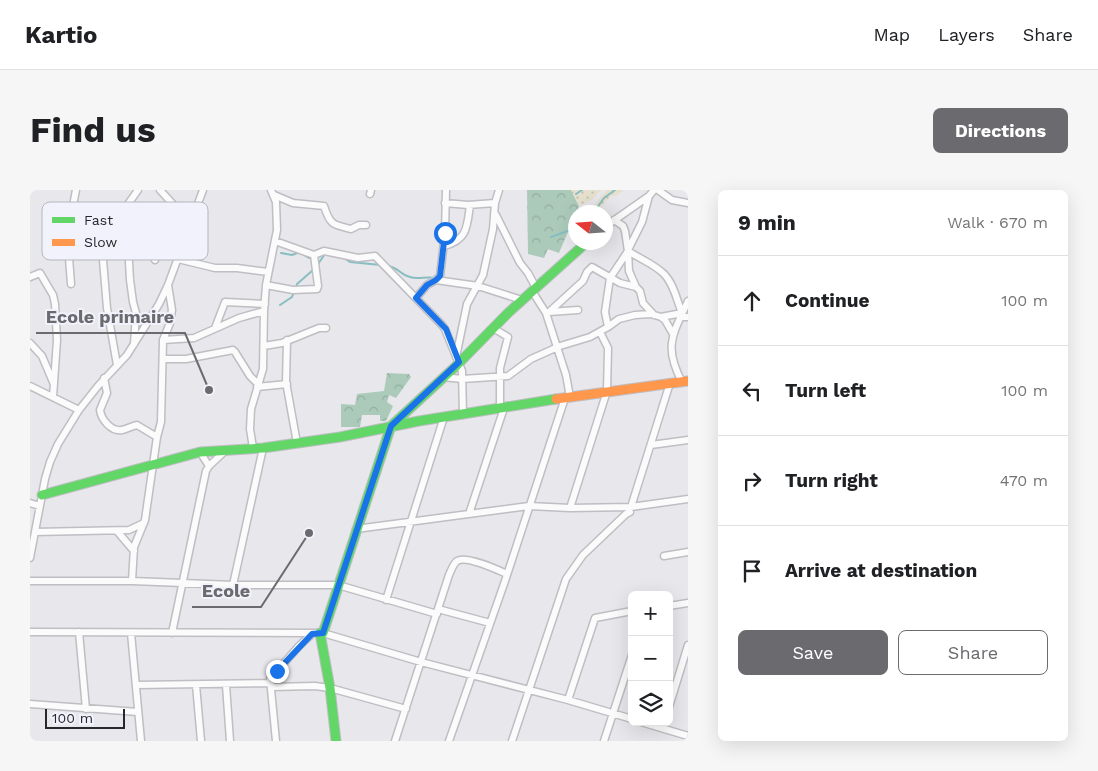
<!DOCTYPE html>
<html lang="en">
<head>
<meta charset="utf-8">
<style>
	body { margin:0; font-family:"Work Sans",sans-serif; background:#f6f6f6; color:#202124 }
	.controls { position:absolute; right:15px; bottom:15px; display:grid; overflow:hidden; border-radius:8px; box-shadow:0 5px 20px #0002 }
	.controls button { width:45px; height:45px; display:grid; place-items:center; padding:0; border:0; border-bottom:1px solid #e0e0e0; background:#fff; color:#202124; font:25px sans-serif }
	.compass { position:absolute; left:538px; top:15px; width:45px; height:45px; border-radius:50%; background:#fff; box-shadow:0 5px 20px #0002; rotate:287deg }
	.scale { position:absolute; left:15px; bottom:12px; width:80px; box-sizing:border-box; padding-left:5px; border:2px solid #28282c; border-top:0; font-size:14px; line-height:18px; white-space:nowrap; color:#28282c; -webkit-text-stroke:4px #f2f2fc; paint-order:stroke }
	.stop { position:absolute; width:15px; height:15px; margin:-11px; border:4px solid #1a73e8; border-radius:50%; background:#fff }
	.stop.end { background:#1a73e8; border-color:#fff; box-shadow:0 1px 5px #0008 }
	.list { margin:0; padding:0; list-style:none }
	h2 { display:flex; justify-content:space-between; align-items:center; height:65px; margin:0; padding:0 20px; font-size:21px }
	h2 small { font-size:16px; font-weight:400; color:#757577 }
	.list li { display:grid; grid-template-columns:32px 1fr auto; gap:15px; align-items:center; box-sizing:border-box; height:90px; padding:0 20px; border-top:1px solid #e0e0e0 }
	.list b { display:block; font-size:19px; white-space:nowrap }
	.list em { font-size:16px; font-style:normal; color:#757577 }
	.actions { display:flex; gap:10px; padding:15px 20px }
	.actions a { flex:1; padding:11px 0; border:1px solid #6b6b6f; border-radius:8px; text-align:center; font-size:18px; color:#6b6b6f }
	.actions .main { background:#6b6b6f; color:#fff }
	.icon { flex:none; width:28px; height:28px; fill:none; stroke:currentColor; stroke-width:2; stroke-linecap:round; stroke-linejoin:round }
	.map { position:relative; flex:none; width:658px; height:551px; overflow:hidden; border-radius:8px }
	header { display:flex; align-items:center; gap:30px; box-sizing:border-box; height:70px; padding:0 25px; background:#fff; border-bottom:1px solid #e0e0e0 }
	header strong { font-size:24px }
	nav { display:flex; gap:28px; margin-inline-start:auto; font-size:18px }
	.intro { display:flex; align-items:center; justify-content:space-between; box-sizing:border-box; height:120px; padding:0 30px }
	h1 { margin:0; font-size:35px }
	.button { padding:12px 22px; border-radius:8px; background:#6b6b6f; color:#fff; font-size:18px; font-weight:700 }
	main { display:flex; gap:30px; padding:0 30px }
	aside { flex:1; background:#fff; border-radius:8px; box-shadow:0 5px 20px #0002 }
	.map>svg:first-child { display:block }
</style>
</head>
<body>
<header>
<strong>Kartio</strong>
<nav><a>Map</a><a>Layers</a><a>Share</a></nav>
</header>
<div class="intro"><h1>Find us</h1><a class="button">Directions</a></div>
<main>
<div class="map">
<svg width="658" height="551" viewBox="0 0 658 551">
	<defs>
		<pattern id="forest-crowns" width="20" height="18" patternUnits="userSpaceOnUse" patternTransform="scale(1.25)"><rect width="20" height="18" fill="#abcaba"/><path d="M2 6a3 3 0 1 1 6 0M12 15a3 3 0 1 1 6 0" fill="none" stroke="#93aea0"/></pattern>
		<pattern id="sand-dots" width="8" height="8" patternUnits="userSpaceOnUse" patternTransform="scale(1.25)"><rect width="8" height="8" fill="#e6e1cf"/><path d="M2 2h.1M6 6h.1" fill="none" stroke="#c5c1b2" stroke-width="1.8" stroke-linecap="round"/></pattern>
	</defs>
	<rect width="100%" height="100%" fill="#e7e7ec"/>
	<path fill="url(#forest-crowns)" d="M497,0h44l8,16 -20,47 -11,-4 -4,9 -16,-4z
		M357,183l22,1 2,3 -15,21 -7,-3 -2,7 6,4 -7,15h-6v-6h-18l-2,12h-19v-23l14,1 2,-11 27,-3z"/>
	<path fill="url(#sand-dots)" d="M541,0h30l-9,10 -13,6z
		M577,0h17l-8,6h-5l-7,7 -5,9h-11z"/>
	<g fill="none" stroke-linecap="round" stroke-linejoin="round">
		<path stroke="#88bec1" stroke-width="2" d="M546,4l6,-4
			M564,22l10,-14 11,-8
			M521,47l25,-9
			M251,63l11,2 8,-3
			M274,65l5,3 5,-1
			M314,68l6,4 31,3
			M288,74l7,-10
			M358,76c11,2 13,9 22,11 8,3 16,-1 25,1
			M266,98l1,-4 16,-14
			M250,115l12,-8 2,-5"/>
		<defs>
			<path id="street" d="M130,0l30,33
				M628,0l14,10 16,3
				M340,4l1,-4
				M244,5l19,8 31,3c6,19 9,19 27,23l8,-4h7
				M415,13l23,2 27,-2
				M466,25l24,48 8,10 8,15
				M70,34l7,84 10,57
				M576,36l43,-30 5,-6
				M43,46l-1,-25 4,-21
				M414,56c24,-6 23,-20 26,-41
				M598,60l14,-28 7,-26
				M284,65l10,-4 34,7 17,-2 67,69 3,4 17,42 1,44
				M148,69l37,9h22l31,4
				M125,70l20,-53
				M0,87l10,-4 13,22 2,9 2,36 -4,57
				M406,90l42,6 44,14
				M41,94l-2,-26 6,-4 -2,-18c20,-14 30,-13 54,-10
				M236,95l27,5 24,-1 1,-3 -4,-31 -39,-14
				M606,97l-7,-16 -1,-20c12,8 26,13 36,23 10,10 13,27 18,39l-21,4
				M502,101l14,22 20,62 4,22
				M386,108l11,-13 9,-5 4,-4 5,-43 1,-43
				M519,122l34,-31 4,-9 5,-5 28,16 16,4 4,4 3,12 11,12
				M519,122l29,-2
				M650,127h8
				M578,137l-3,-15 5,-34 18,-27 -3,-20 -2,-5 -9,-6
				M185,138l10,-26 40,2
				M463,138l15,9 -8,31v41
				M133,150l31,-2 45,-20 25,-7
				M257,150l-1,42 11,61
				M0,153l12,13 11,26
				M104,154l2,-31 -3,-11 -3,-22 -3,-54 1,-9 -2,-10 12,-17
				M234,156l18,-3 37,-15h7
				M426,167l11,-53 16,-29 10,-46 2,-26 4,-13
				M133,169h23l47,-9 2,2 15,24 8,8
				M413,187l19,2 46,-3 23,-17 29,-13 30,-9 18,-10 11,-8 16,-4 16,-1 10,3 4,3 8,14
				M74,188l3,15 -7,17c1,9 11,22 22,20 5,-1 10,-4 15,-5l20,12
				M652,192c-19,-36 -9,-48 6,-81
				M0,196l49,24
				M227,197l30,-3
				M621,255l37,-5
				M223,258l-3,-19 1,-20 12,-40 1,-58 2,-26 11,-55 -1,-28 -5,-12
				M170,262l9,14
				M0,313l10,3
				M601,317l39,-124
				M540,318l37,-117 1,-43 -8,-16
				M439,324l35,-106
				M326,339l173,-23 41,2 61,-1 57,-8
				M87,341l17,20
				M5,342l94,-2 15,-7
				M634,366l24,-4
				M0,368l15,-79 5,-17 8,-18 21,-34 19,-24 29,-31 32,-51 9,-19 35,-95
				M0,391h102l101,4h105l99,29
				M102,391l2,-34 11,-27 12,-83 4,-15 2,-82 7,-17 2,-13 -4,-25
				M203,395l30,-137
				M356,410l58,-183
				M639,416l19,-3
				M408,419l52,14
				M0,442l290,1
				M49,442l7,77
				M101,443l10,108
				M142,443l34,-162 3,-5 16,-15
				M293,443l98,29 147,38 64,19
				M106,495l135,-2
				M166,495l5,56
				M196,495l4,56
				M241,497l44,-1 15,2 76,21
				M538,510l27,-82 37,-7
				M0,514l108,8
				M639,517l19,-62
				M611,532l47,14
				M246,551l-6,-62 29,-33 13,-12
				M365,551l54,-166c2,-4 4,-11 8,-14 9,-6 41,9 50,13
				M419,551l56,-160 60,-183
				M482,551l54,-162 17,-24 43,-41 4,-2
				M574,551l28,-86"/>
			<path id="fast" d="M12,305l158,-43 63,-4 77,-11 79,-16 137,-22
				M306,551l-6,-53 -10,-55h3l68,-207 64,-59 53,-54 79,-71"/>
			<path id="slow" d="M526,209l132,-18"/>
		</defs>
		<use href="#street" stroke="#bebec3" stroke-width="9"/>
		<use href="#fast" stroke="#bebec3" stroke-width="11"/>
		<use href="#slow" stroke="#bebec3" stroke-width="11"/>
		<use href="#street" stroke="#fbfbfc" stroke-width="6"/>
		<use href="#fast" stroke="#63d668" stroke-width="9"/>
		<use href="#slow" stroke="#ff974d" stroke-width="9"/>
	</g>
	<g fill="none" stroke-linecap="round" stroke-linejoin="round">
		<path stroke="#1a73e8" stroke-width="6" d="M247,481l35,-37 11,-1 68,-207 68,-64 -13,-33 -30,-31 11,-13 9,-5 4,-4 5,-43"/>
	</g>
	<rect x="12" y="12" width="166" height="58" rx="8" fill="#f2f2fc" stroke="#b5b5be" stroke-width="1"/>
	<rect x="22" y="27" width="23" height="6" fill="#63d668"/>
	<rect x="22" y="49" width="23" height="7" fill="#ff974d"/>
	<g font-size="14" fill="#28282c">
		<text x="54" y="35">Fast</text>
		<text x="54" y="57">Slow</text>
	</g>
	<path fill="none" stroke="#6b6b6f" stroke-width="2" d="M179 200L155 143H6M279 343L231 417H162"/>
	<g fill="#6b6b6f" stroke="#f2f2fc" stroke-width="2">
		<circle cx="179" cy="200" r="5"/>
		<circle cx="279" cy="343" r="5"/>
	</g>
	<g font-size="18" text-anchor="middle" font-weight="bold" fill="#6b6b6f" stroke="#f2f2fc" stroke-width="4" stroke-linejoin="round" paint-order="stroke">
		<text x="80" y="133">Ecole primaire</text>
		<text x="196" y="407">Ecole</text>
	</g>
</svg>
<div class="controls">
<button>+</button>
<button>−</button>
<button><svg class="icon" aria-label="layers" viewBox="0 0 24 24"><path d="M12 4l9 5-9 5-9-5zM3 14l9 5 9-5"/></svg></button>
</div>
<svg class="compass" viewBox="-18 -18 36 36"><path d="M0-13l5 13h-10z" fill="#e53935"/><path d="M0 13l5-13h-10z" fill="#757577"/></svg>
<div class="scale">100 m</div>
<div class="stop" style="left:415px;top:43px"></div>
<div class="stop end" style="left:247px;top:481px"></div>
</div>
<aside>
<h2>9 min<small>Walk · 670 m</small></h2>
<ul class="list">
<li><svg class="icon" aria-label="ahead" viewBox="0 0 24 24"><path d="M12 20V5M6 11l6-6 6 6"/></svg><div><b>Continue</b></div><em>100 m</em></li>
<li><svg class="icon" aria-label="left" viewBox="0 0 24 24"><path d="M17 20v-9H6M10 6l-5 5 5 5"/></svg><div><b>Turn left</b></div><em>100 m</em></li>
<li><svg class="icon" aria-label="right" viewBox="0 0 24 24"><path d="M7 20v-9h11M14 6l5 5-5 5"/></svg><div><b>Turn right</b></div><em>470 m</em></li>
<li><svg class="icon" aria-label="arrive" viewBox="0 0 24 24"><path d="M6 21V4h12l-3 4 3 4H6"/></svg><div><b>Arrive at destination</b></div></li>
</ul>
<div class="actions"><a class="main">Save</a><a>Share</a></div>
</aside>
</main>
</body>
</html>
